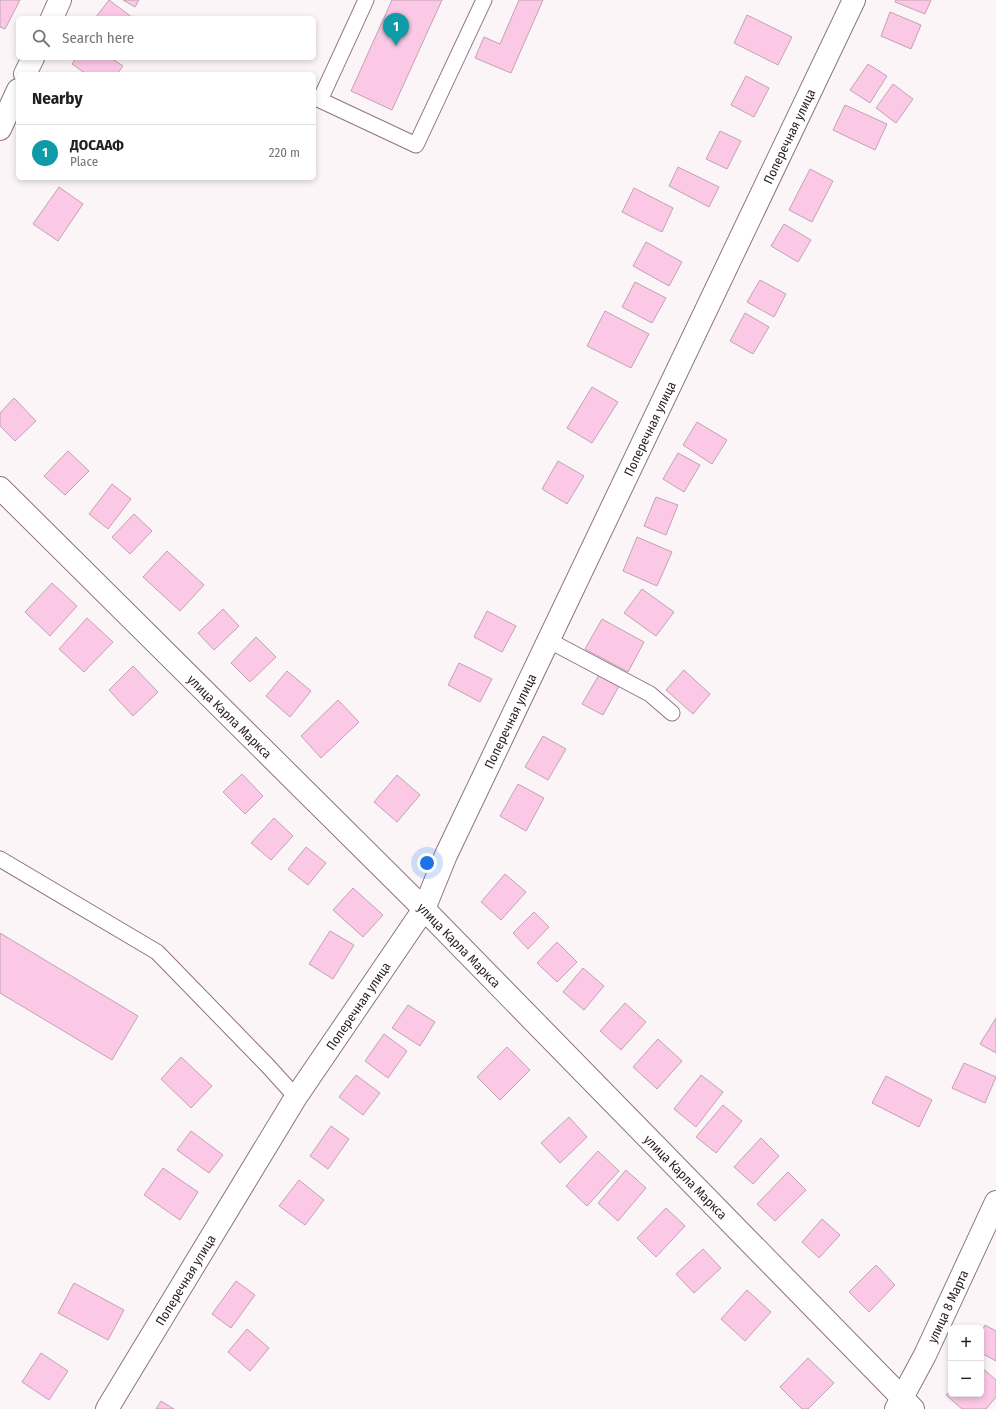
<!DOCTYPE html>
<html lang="en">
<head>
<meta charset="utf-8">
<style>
	body { margin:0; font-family:"Fira Sans Condensed",sans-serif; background:#f2f2f2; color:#202124 }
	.controls { position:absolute; right:12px; bottom:12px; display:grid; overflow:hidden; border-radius:6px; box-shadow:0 2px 6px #0003 }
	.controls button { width:36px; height:36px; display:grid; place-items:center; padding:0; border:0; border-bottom:1px solid #e0e0e0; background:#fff; color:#202124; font:20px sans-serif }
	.you { position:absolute; left:427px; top:863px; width:14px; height:14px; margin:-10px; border:3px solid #fff; border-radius:50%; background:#1a73e8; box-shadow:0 0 0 6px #1a73e833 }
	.badge { display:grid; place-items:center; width:26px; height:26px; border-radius:50%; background:#2563eb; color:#fff; font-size:13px; font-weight:700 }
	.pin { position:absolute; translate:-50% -33px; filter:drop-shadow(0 1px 2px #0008) }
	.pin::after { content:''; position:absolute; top:21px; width:14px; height:12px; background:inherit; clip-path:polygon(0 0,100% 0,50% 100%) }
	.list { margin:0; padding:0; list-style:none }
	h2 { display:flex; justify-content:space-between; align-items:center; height:52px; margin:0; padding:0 16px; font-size:17px }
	h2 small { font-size:13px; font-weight:400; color:#757577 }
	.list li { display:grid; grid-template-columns:26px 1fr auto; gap:12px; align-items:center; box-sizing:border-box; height:56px; padding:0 16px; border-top:1px solid #e0e0e0 }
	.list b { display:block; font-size:15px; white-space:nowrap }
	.list p { margin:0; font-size:13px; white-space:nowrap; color:#757577 }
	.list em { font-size:13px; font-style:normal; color:#757577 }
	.icon { flex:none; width:22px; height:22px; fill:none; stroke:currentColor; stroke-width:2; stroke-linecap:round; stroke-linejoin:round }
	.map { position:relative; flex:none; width:996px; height:1409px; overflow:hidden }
	.search { position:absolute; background:#fff; box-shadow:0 2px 6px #0003; left:16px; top:16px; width:300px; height:44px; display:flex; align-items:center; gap:10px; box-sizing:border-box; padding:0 14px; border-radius:6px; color:#757577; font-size:15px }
	.panel { position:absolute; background:#fff; box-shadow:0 2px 6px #0003; left:16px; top:72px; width:300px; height:108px; border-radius:6px }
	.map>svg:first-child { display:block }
</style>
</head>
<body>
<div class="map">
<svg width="996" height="1409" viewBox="0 0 996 1409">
	<rect width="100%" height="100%" fill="#fcf5f8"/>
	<path fill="#fbc8e5" stroke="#c1a3b4" d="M0,0h20l-15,29 -5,-2z
		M109,0l24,18h-38z
		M123,0h16l-4,7z
		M392,0h50l-50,110 -41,-19z
		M519,0h24l-32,73 -36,-15 9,-21 16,7z
		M896,0h35l-6,14 -30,-12z
		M890,12l31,13 -10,24 -30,-13z
		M747,15l45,22 -14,28 -44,-22z
		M76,58h35l12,8 -6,8h-31l-14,-10z
		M868,64l19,12 -17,27 -20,-13z
		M746,76l23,12 -15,29 -23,-12z
		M893,84l20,15 -17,24 -20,-15z
		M845,105l42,19 -12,26 -42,-20z
		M720,131l21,10 -14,28 -21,-10z
		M678,167l41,20 -10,20 -40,-21z
		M810,169l23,12 -21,41 -23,-12z
		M59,187l24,17 -25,37 -25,-17z
		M634,188l39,20 -11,24 -40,-20z
		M784,224l27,16 -13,22 -27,-16z
		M646,242l36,20 -13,24 -36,-20z
		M760,280l26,14 -12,23 -27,-15z
		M635,282l31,16 -14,25 -30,-16z
		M605,311l44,23 -18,34 -44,-22z
		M745,313l24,14 -16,27 -23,-13z
		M592,387l26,15 -26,41 -25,-15z
		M14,398l22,23 -21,20 -15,-15v-13z
		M697,422l30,18 -15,24 -29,-19z
		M68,451l21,20 -24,24 -21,-19z
		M678,453l22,12 -16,27 -21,-13z
		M558,461l26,15 -17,28 -25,-15z
		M112,484l19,15 -23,30 -19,-15z
		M656,497l22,8 -12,30 -22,-9z
		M134,514l18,17 -22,23 -18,-17z
		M637,537l35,15 -15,34 -34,-15z
		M167,551l37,34 -24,26 -37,-34z
		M52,583l25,23 -27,30 -25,-24z
		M642,589l32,23 -18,24 -32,-23z
		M223,609l16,17 -25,24 -16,-17z
		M487,611l29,15 -14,26 -28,-15z
		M87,618l26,24 -29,30 -25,-23z
		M602,619l42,23 -16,30 -43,-23z
		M256,637l20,20 -26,25 -19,-19z
		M459,663l33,16 -12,23 -32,-17z
		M133,666l25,26 -25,24 -24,-26z
		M684,670l26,24 -17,20 -27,-24z
		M287,671l24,20 -21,26 -24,-21z
		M599,675l20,11 -16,29 -21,-11z
		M338,700l21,22 -38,36 -20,-22z
		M543,736l23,13 -18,31 -23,-13z
		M242,774l21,22 -18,18 -22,-22z
		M397,775l23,20 -23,27 -23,-20z
		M518,784l26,14 -18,33 -26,-15z
		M274,818l19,18 -22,24 -20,-17z
		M306,847l20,16 -18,22 -20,-16z
		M505,874l21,18 -25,28 -20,-18z
		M353,888l30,27 -20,22 -30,-27z
		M534,912l15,15 -21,22 -15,-16z
		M330,931l24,14 -21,34 -24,-15z
		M0,933l138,83 -26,44 -112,-67z
		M557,942l20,20 -20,20 -20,-19z
		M583,968l21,18 -20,24 -21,-18z
		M625,1003l21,19 -25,28 -21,-19z
		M408,1005l27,17 -15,24 -28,-18z
		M996,1018v35l-16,-9z
		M384,1034l23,17 -19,27 -23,-17z
		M658,1039l24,22 -25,28 -24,-22z
		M507,1047l23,23 -30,30 -23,-23z
		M181,1057l31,29 -21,22 -30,-29z
		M964,1063l32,14 -11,26 -33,-15z
		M356,1075l24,18 -17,22 -24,-18z
		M701,1075l22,17 -27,35 -22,-18z
		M886,1076l46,24 -13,27 -47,-24z
		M723,1105l19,16 -26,32 -20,-16z
		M569,1117l18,20 -27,26 -19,-20z
		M331,1126l18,13 -21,30 -18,-13z
		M191,1131l32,24 -14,18 -32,-23z
		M761,1138l18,18 -26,28 -19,-17z
		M598,1151l21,20 -32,35 -21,-20z
		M163,1168l35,24 -18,28 -36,-25z
		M626,1170l20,18 -28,33 -20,-18z
		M788,1172l18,18 -31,31 -18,-17z
		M299,1180l25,20 -19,25 -26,-19z
		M666,1208l19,18 -29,31 -19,-19z
		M822,1219l18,16 -21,23 -17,-16z
		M703,1249l18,19 -27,25 -18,-19z
		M876,1265l19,20 -26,27 -20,-20z
		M236,1281l19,14 -24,33 -19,-14z
		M74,1283l50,27 -16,30 -50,-27z
		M747,1290l24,22 -26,29 -24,-22z
		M985,1325l11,6v30l-15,-8v-20z
		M247,1329l22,19 -19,23 -22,-19z
		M41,1353l27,18 -19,29 -27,-18z
		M808,1358l26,25 -26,26h-6l-22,-22z
		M981,1367l15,13v17l-10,12h-24l-16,-14 5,-5v4h30z
		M161,1401l13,8h-18z"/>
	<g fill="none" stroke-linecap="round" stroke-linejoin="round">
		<defs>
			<path id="lane" d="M366,0l-46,100 96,45 68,-145
				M548,640l102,54 22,19
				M0,859l157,93 110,113 29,32"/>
			<g id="street">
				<path id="s1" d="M0,488l424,421 489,500"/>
				<path id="s2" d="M107,1409l189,-312 128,-188 22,-54 408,-855"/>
				<path id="s3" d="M896,1409l29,-54 71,-153"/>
			</g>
			<path id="primary" d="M52,18l8,-18
				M25,74l8,-16
				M0,129l18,-39"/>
		</defs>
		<use href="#lane" stroke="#8f7383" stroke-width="17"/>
		<use href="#street" stroke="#8f7383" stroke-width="24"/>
		<use href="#primary" stroke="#8f7383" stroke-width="24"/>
		<use href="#lane" stroke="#fff" stroke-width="15"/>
		<use href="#street" stroke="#fff" stroke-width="22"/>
		<use href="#primary" stroke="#fff" stroke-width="22"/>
	</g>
	<g text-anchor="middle" stroke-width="4" stroke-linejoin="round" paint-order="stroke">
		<g font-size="13" fill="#2c2127" stroke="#fcf5f8">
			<text dy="5" stroke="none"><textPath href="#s2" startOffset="1447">Поперечная улица</textPath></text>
			<text dy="5" stroke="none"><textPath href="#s2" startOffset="1123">Поперечная улица</textPath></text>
			<text dy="5" stroke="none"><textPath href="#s1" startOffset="324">улица Карла Маркса</textPath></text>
			<text dy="5" stroke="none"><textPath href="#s2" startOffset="799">Поперечная улица</textPath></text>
			<text dy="5" stroke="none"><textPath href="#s1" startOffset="648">улица Карла Маркса</textPath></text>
			<text dy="5" stroke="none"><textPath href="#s2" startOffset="475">Поперечная улица</textPath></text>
			<text dy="5" stroke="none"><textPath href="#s1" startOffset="972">улица Карла Маркса</textPath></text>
			<text dy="5" stroke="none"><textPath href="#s2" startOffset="151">Поперечная улица</textPath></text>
			<text dy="5" stroke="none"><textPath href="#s3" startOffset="115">улица 8 Марта</textPath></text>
		</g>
	</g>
</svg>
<div class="controls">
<button>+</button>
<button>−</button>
</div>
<div class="you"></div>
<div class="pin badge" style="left:396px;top:46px;background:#0f9aa8">1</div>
<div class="search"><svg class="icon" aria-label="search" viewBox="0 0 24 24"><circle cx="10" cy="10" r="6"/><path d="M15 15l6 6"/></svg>Search here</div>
<section class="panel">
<h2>Nearby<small></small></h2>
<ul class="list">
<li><span class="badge" style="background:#0f9aa8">1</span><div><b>ДОСААФ</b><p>Place</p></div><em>220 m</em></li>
</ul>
</section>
</div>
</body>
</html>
